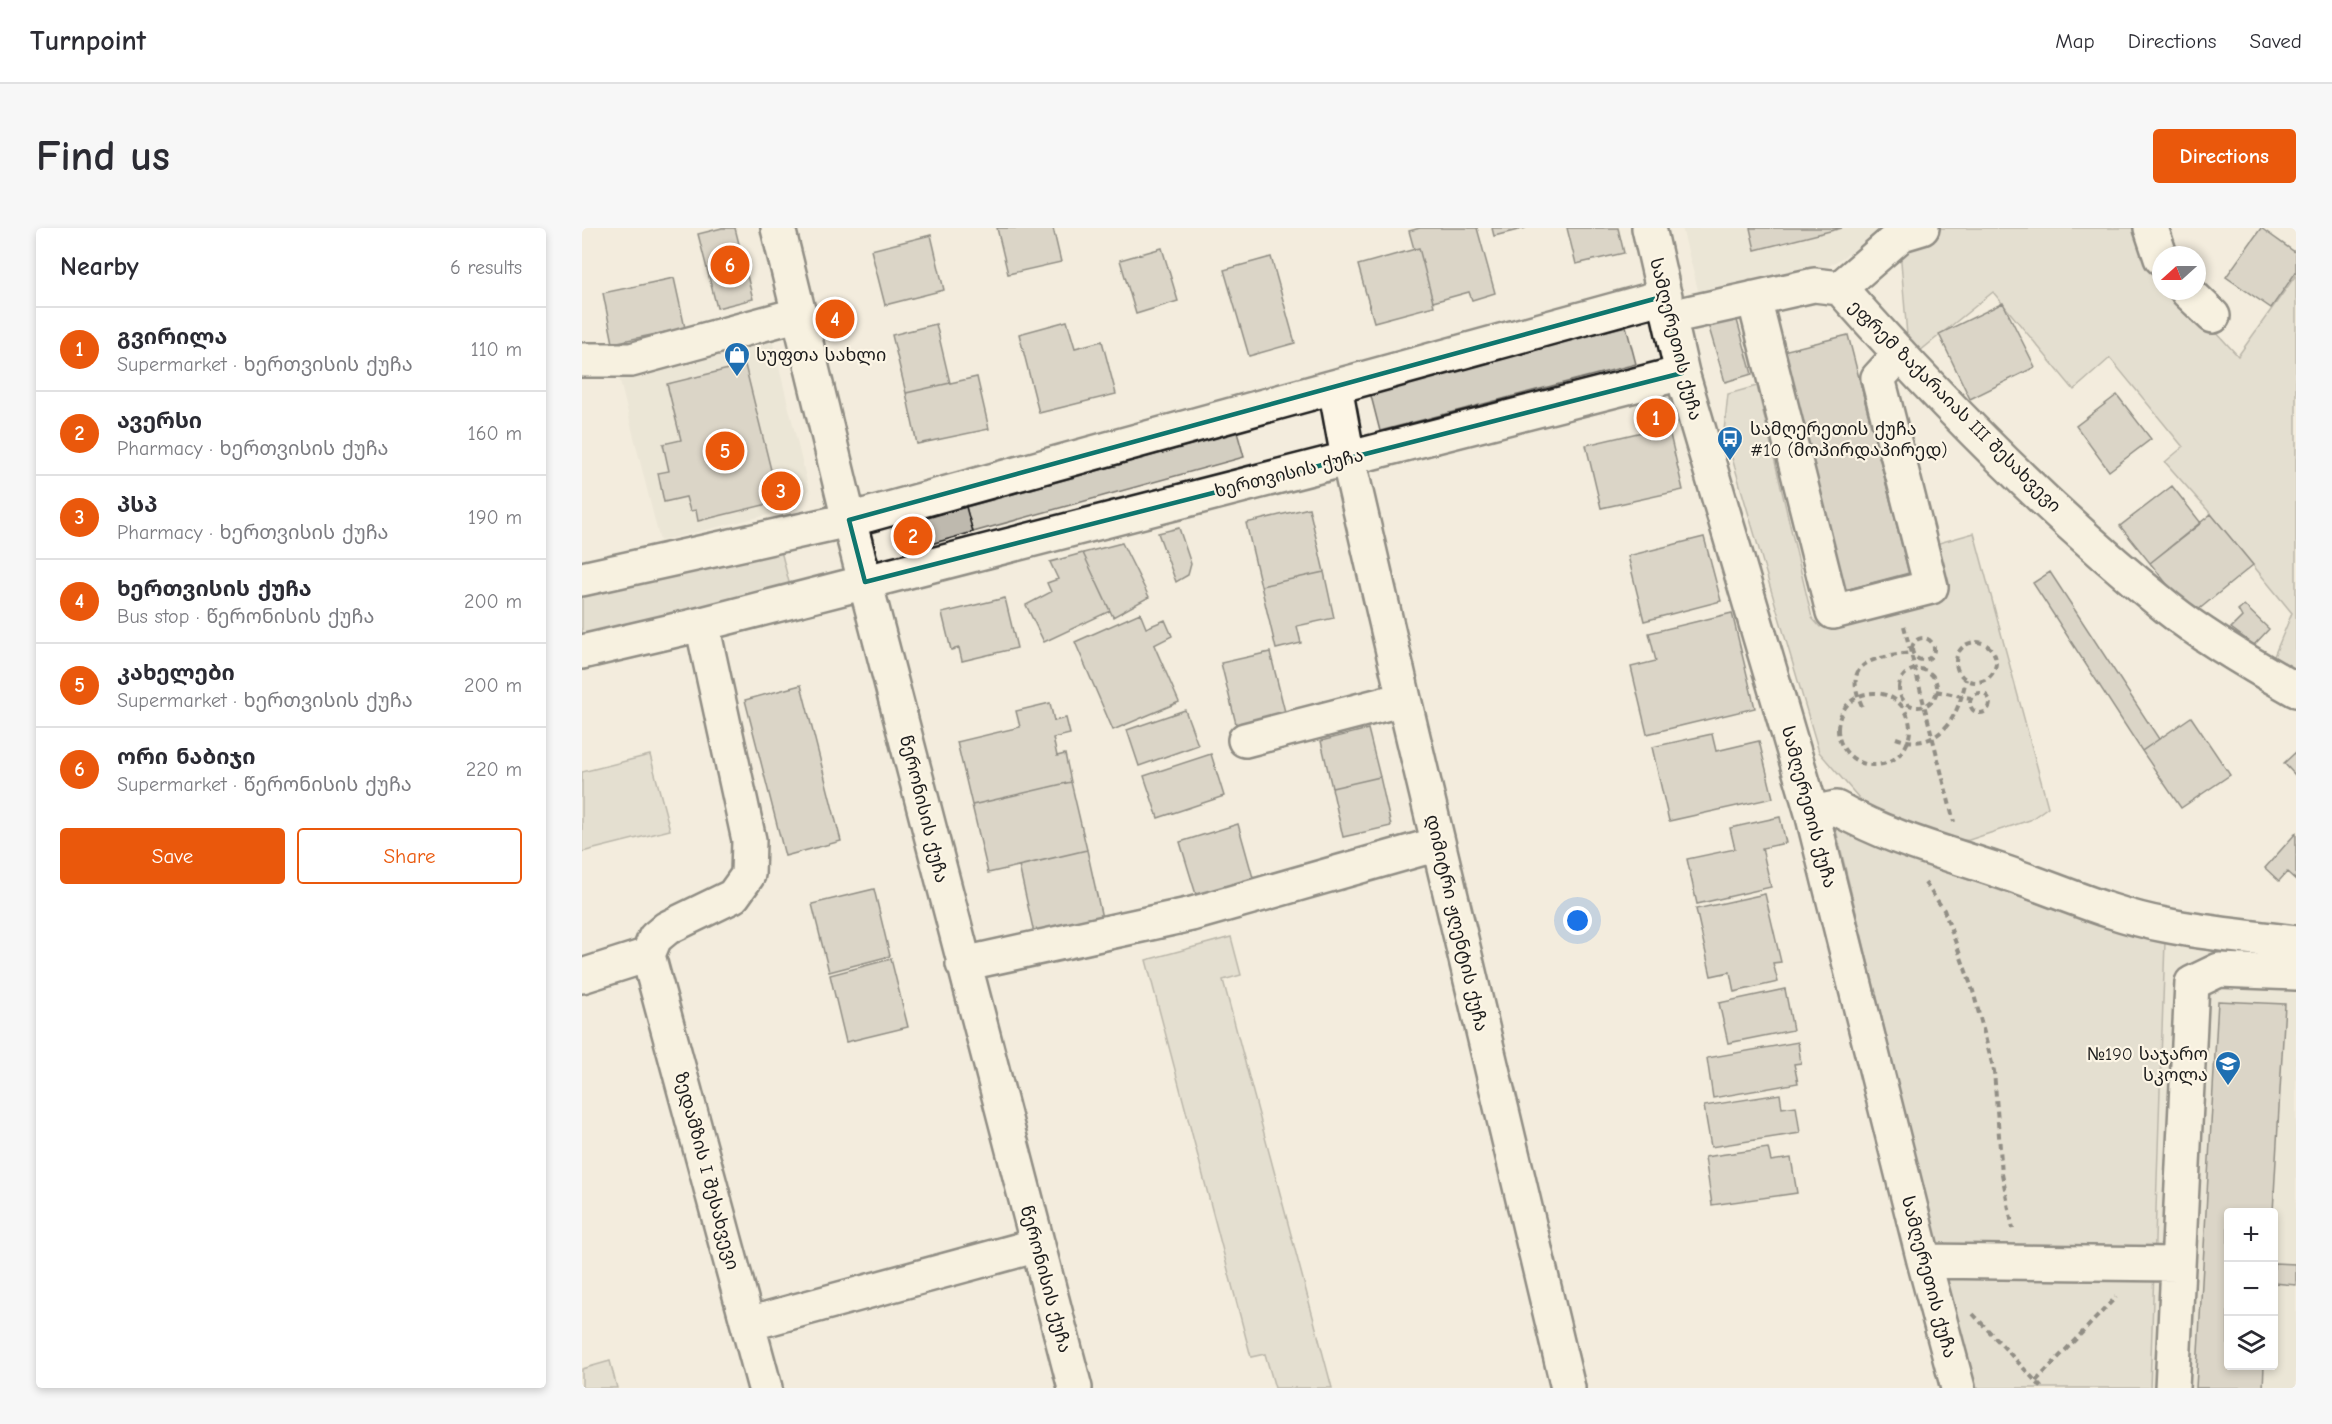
<!DOCTYPE html>
<html lang="en">
<head>
<meta charset="utf-8">
<style>
	body { margin:0; font-family:"Comic Neue","Noto Sans Georgian",sans-serif; background:#f7f7f7; color:#2b2b33 }
	.controls { position:absolute; right:18px; bottom:18px; display:grid; overflow:hidden; border-radius:6px; box-shadow:0 3px 9px #0003 }
	.controls button { width:54px; height:54px; display:grid; place-items:center; padding:0; border:0; border-bottom:2px solid #e1e1e2; background:#fff; color:#2b2b33; font:30px sans-serif }
	.compass { position:absolute; left:1570px; top:18px; width:54px; height:54px; border-radius:50%; background:#fff; box-shadow:0 3px 9px #0003; rotate:249deg }
	.you { position:absolute; left:996px; top:693px; width:21px; height:21px; margin:-15px; border:4px solid #fff; border-radius:50%; background:#1a73e8; box-shadow:0 0 0 9px #1a73e833 }
	.badge { display:grid; place-items:center; width:39px; height:39px; border-radius:50%; background:#ea580c; color:#fff; font-size:20px; font-weight:700 }
	.pin { position:absolute; translate:-50% -50%; border:3px solid #fff; box-shadow:0 2px 6px #0006 }
	.list { margin:0; padding:0; list-style:none }
	h2 { display:flex; justify-content:space-between; align-items:center; height:78px; margin:0; padding:0 24px; font-size:26px }
	h2 small { font-size:20px; font-weight:400; color:#7c7c81 }
	.list li { display:grid; grid-template-columns:39px 1fr auto; gap:18px; align-items:center; box-sizing:border-box; height:84px; padding:0 24px; border-top:2px solid #e1e1e2 }
	.list b { display:block; font-size:22px; white-space:nowrap }
	.list p { margin:0; font-size:20px; white-space:nowrap; color:#7c7c81 }
	.list em { font-size:20px; font-style:normal; color:#7c7c81 }
	.actions { display:flex; gap:12px; padding:18px 24px }
	.actions a { flex:1; padding:14px 0; border:2px solid #ea580c; border-radius:6px; text-align:center; font-size:21px; color:#ea580c }
	.actions .main { background:#ea580c; color:#fff }
	.icon { flex:none; width:33px; height:33px; fill:none; stroke:currentColor; stroke-width:2; stroke-linecap:round; stroke-linejoin:round }
	.map { position:relative; flex:none; width:1714px; height:1160px; overflow:hidden; border-radius:6px }
	header { display:flex; align-items:center; gap:36px; box-sizing:border-box; height:84px; padding:0 30px; background:#fff; border-bottom:2px solid #e1e1e2 }
	header strong { font-size:28px }
	nav { display:flex; gap:33px; margin-inline-start:auto; font-size:21px }
	.intro { display:flex; align-items:center; justify-content:space-between; box-sizing:border-box; height:144px; padding:0 36px }
	h1 { margin:0; font-size:42px }
	.button { padding:15px 27px; border-radius:6px; background:#ea580c; color:#fff; font-size:21px; font-weight:700 }
	main { display:flex; gap:36px; padding:0 36px }
	aside { flex:1; background:#fff; border-radius:6px; box-shadow:0 3px 9px #0003 }
	.map>svg:first-child { display:block }
</style>
</head>
<body>
<header>
<strong>Turnpoint</strong>
<nav><a>Map</a><a>Directions</a><a>Saved</a></nav>
</header>
<div class="intro"><h1>Find us</h1><a class="button">Directions</a></div>
<main>
<aside>
<h2>Nearby<small>6 results</small></h2>
<ul class="list">
<li><span class="badge">1</span><div><b>გვირილა</b><p>Supermarket · ხერთვისის ქუჩა</p></div><em>110 m</em></li>
<li><span class="badge">2</span><div><b>ავერსი</b><p>Pharmacy · ხერთვისის ქუჩა</p></div><em>160 m</em></li>
<li><span class="badge">3</span><div><b>პსპ</b><p>Pharmacy · ხერთვისის ქუჩა</p></div><em>190 m</em></li>
<li><span class="badge">4</span><div><b>ხერთვისის ქუჩა</b><p>Bus stop · წერონისის ქუჩა</p></div><em>200 m</em></li>
<li><span class="badge">5</span><div><b>კახელები</b><p>Supermarket · ხერთვისის ქუჩა</p></div><em>200 m</em></li>
<li><span class="badge">6</span><div><b>ორი ნაბიჯი</b><p>Supermarket · წერონისის ქუჩა</p></div><em>220 m</em></li>
</ul>
<div class="actions"><a class="main">Save</a><a>Share</a></div>
</aside>
<div class="map">
<svg width="1714" height="1160" viewBox="0 0 1714 1160">
	<rect width="100%" height="100%" fill="#f3ecdd"/>
	<filter id="ink" filterUnits="userSpaceOnUse"><feTurbulence type="fractalNoise" baseFrequency=".0167" numOctaves="2"/><feDisplacementMap in="SourceGraphic" scale="12" xChannelSelector="R" yChannelSelector="G"/><feConvolveMatrix kernelMatrix="1 2 1 2 8 2 1 2 1" color-interpolation-filters="sRGB"/></filter>
	<g filter="url(#ink)">
		<path fill="#e3ddcf" fill-rule="evenodd" d="M1100,0h209l-64,39 -128,27z
			M190,111l37,151 -13,18 -136,33 -41,-164z
			M1583,713l131,20v427h-146zM1646,984h46v154h-46z"/>
		<path fill="#d3cec1" stroke="#78756e" stroke-width="1.5" d="M1343,0h208l11,26 17,19v18h17l60,65 58,-81v398l-24,-12 20,-48 -81,-99 -46,-52 18,-15 -73,-89 -36,32 -81,-98 -78,63 -7,-7 -8,-99z
			M1044,98l10,38 -256,67 -10,-39z
			M1175,158l55,232 8,9 126,-35 -14,-47 42,-12 74,274 -18,13 -61,20 -37,2 -53,-21 -60,-69 -95,-321 4,-37z
			M655,204l7,25 -271,75 -7,-25z
			M198,319l11,43 -209,48v-45z
			M68,527l20,75 -88,22v-80z
			M1252,594l103,47 122,42 106,30 -15,447h-178z
			M649,709l10,38 -18,5 109,408h-57l-10,-34 -14,3 -105,-397z
			M28,1133l7,27h-35v-19z"/>
		<path fill="#beb9ae" stroke="#1c1c1c" stroke-width="1.5" d="M140,0h13l18,71 -36,9 -19,-74z
			M415,0h56l8,34 -53,12z
			M838,0h57l18,65 -23,7 -3,-8 -36,10 -14,-54 -5,1 -5,-18z
			M910,0h34l-32,8z
			M985,0h51l6,25 -48,11z
			M1168,0h92l-87,22z
			M1679,0l35,25v19l-25,36 -45,-31z
			M349,7l13,55 -59,15 -14,-55z
			M580,20l16,53 -42,13 -16,-54z
			M837,20l15,58 -60,16 -16,-57z
			M689,29l24,86 -46,13 -25,-86z
			M92,50l11,50 -72,15 -10,-50z
			M1421,75l32,64 -65,32 -31,-65z
			M1153,85l17,61 -27,8 -18,-61z
			M485,93l8,27 27,-7 14,53 -77,19 -20,-79z
			M354,96l14,59 -44,10 -14,-58z
			M1266,107l61,238 -64,17 -62,-239z
			M163,137l28,113 14,-4 6,24 -95,23 -2,-11 -6,1 -4,-14 -22,5 -6,-29 11,-2 -6,-27 18,-4 -14,-56z
			M395,149l12,52 -72,15 -11,-51z
			M1535,167l34,44 -42,32 -33,-45z
			M1086,198l15,64 -82,18 -15,-63z
			M1590,258l29,37 -51,40 -30,-37z
			M384,279l7,25 -67,19 -7,-25z
			M727,280l15,64 -63,14 -15,-63z
			M1629,286l42,51 -61,50 -42,-52z
			M597,300l12,36 -3,11 -12,7 -18,-49z
			M1122,309l17,64 -77,20 -16,-65z
			M540,315l27,54 -36,20 -30,-64z
			M501,325l27,58 -66,31 -18,-37 25,-13 -4,-9 11,-4 -8,-17z
			M742,344l10,46 -37,8 4,17 -25,6 -15,-63z
			M1468,344l109,167 -17,12 -109,-168z
			M423,370l12,50 -55,13 -3,-13 -8,2 -9,-37z
			M1662,377l25,24 -15,16 -23,-17 11,-11 -4,-7z
			M558,385l6,15 19,-8 7,16 -18,9 25,57 -66,28 -38,-88z
			M1150,385l23,95 -108,26 -16,-67 25,-6 -7,-28z
			M688,424l16,64 -49,12 -16,-65z
			M219,457l40,156 -56,15 -40,-156z
			M468,475l4,18 12,-3 4,16 -17,4 4,18 8,-2 6,28 -99,23 -15,-63 63,-15 -4,-16z
			M603,482l13,35 -59,21 -12,-36z
			M1609,489l39,58 -49,33 -39,-57z
			M786,501l12,48 -48,11 -11,-47z
			M1130,506l4,17 43,-10 14,57 -104,23 -17,-74z
			M1714,524v24l-12,-13z
			M629,526l13,42 -66,22 -14,-42z
			M798,549l11,49 -48,11 -11,-49z
			M489,554l16,68 -99,23 -16,-68z
			M1198,589l6,26 -24,5 9,39 -74,17 -10,-45 48,-10 -5,-21z
			M656,596l17,61 -57,16 -18,-59z
			M1714,605v47l-9,-8 -8,9 -14,-13z
			M505,622l15,68 -68,15 -15,-67z
			M292,661l16,67 -61,16 -17,-68z
			M1183,666l16,68 -8,1 5,19 -44,10 -4,-20 -19,4 -15,-67z
			M309,731l17,68 -62,15 -16,-67z
			M1203,761l8,41 -65,13 -9,-40z
			M1636,773l67,3 -12,208h-45v154h36l-1,22h-67z
			M1216,814l3,21 -7,1 4,19 -85,15 -6,-40z
			M1198,866l2,14 14,-2 4,27 -89,14 -7,-41z
			M1186,920l3,13 20,-3 6,35 -85,12 -7,-48z
			M1692,1035l22,1v21l-22,-2z"/>
		<g fill="none" stroke-linecap="round" stroke-linejoin="round">
			<defs>
				<path id="minor" d="M196,0l71,292 226,868
					M1067,0l33,145 130,440 112,448 34,127
					M1569,0l10,30
					M1258,60l62,-54 20,-6
					M1605,63l26,25
					M1172,70l79,314 98,-25 -53,-209 22,-24
					M1088,89l144,-32 26,3c101,114 210,225 329,321 35,28 88,59 127,81
					M0,132h49l169,-46
					M753,159l13,71 56,241 164,689
					M0,351l267,-59 816,-224
					M0,424l120,-28 980,-251
					M663,512l159,-41
					M1230,585l24,-5c56,31 101,42 161,62 56,18 109,44 168,55 43,9 87,12 130,18
					M66,727l117,433
					M66,727l7,-17 12,-10 66,-32 15,-21 1,-35 -47,-216
					M381,736l229,-50 246,-70
					M0,748l66,-21
					M1342,1033l253,3
					M166,1096l290,-79
					M1590,1160l20,-405 27,-13 77,3"/>
			</defs>
			<use href="#minor" stroke="#1c1c1c" stroke-width="38"/>
			<path stroke="#1c1c1c" stroke-width="4" stroke-dasharray="6 4.5" stroke-linecap="butt" d="M1322,398l50,196
				M1330 421a11 11 0 1 1 22 0a11 11 0 1 1-22 0Z
				M1374 434a20 20 0 1 1 40 0a20 20 0 1 1-40 0Z
				M1317 460a19 19 0 1 1 38 0a19 19 0 1 1-38 0Z
				M1354,463l35,7
				M1388 475a10 10 0 1 1 20 0a10 10 0 1 1-20 0Z
				M1256 501a36 36 0 1 1 72 0a36 36 0 1 1-72 0Z
				M1280,478c-21,-46 13,-48 49,-53
				M1314,510c44,16 63,-23 70,-59
				M1343,655l19,27 29,81 21,80 8,103 11,55
				M1391,1086l69,74
				M1454,1153l80,-84"/>
			<use href="#minor" stroke="#fcf5e5" stroke-width="33"/>
		</g>
	</g>
	<path d="M0 0H1714V1160H0ZM1083,68l17,77 -817,209 -16,-62z" fill="#f3ecdd" fill-opacity=".55" fill-rule="evenodd"/>
	<path fill="none" stroke="#0f766e" stroke-width="4.5" stroke-linejoin="round" d="M1083,68l17,77 -817,209 -16,-62z"/>
	<defs>
		<symbol id="shop-pin" viewBox="-11 -11 22 30"><path d="M0 17L-7.5 6A9.5 9.5 0 1 1 7.5 6Z" fill="#1f6fb2" stroke="#fcf5e5"/><path d="M-5-2.5h2.3a2.7 3.5 0 0 1 5.4 0H5L5.5 6h-11ZM-1.5-2.5h3a1.5 2.3 0 0 0-3 0Z" fill="#fff"/></symbol>
		<symbol id="bus-pin" viewBox="-11 -11 22 30"><path d="M0 17L-7.5 6A9.5 9.5 0 1 1 7.5 6Z" fill="#1f6fb2" stroke="#fcf5e5"/><path d="M-5-6H5V4H4V6H2V4H-2V6H-4V4H-5ZM-3.5-4V0h7V-4ZM-3.5 1.2v1.5H-2V1.2ZM2 1.2v1.5H3.5V1.2Z" fill="#fff"/></symbol>
		<symbol id="school-pin" viewBox="-11 -11 22 30"><path d="M0 17L-7.5 6A9.5 9.5 0 1 1 7.5 6Z" fill="#1f6fb2" stroke="#fcf5e5"/><path d="M0-5L7-2L0 1L-7-2ZM-4 1L0 2.5L4 1V4Q0 6-4 4Z" fill="#fff"/></symbol>
	</defs>
	<g fill-rule="evenodd">
		<use href="#shop-pin" x="140" y="112" width="30" height="40"/>
		<use href="#bus-pin" x="1133" y="196" width="30" height="40"/>
		<use href="#school-pin" x="1631" y="821" width="30" height="40"/>
	</g>
	<g text-anchor="middle" stroke-width="4.5" stroke-linejoin="round" paint-order="stroke">
		<g font-size="18" fill="#1c1c1c" stroke="#fcf5e5">
			<text transform="translate(1094 111) rotate(76)" y="6">სამღერეთის ქუჩა</text>
			<text transform="translate(1373 178) rotate(45)" y="6">ეფრემ ზაქარაიას III შესახვევი</text>
			<text transform="translate(707 245) rotate(-14)" y="6">ხერთვისის ქუჩა</text>
			<text transform="translate(1227 579) rotate(75)" y="6">სამღერეთის ქუჩა</text>
			<text transform="translate(342 581) rotate(76)" y="6">წერონისის ქუჩა</text>
			<text transform="translate(875 695) rotate(77)" y="6">დიმიტრი ჟღენტის ქუჩა</text>
			<text transform="translate(125 943) rotate(75)" y="6">ზედამზის I შესახვევი</text>
			<text transform="translate(1347 1049) rotate(75)" y="6">სამღერეთის ქუჩა</text>
			<text transform="translate(464 1051) rotate(75)" y="6">წერონისის ქუჩა</text>
		</g>
		<g font-size="18" fill="#1c1c1c" stroke="#fcf5e5" text-anchor="start">
			<text x="174" y="133">სუფთა სახლი</text>
			<text x="1168" y="207">სამღერეთის ქუჩა<tspan x="1168" dy="21">#10 (მოპირდაპირედ)</tspan></text>
			<text x="1626" y="832" text-anchor="end">№190 საჯარო<tspan x="1626" dy="21">სკოლა</tspan></text>
		</g>
	</g>
</svg>
<div class="controls">
<button>+</button>
<button>−</button>
<button><svg class="icon" aria-label="layers" viewBox="0 0 24 24"><path d="M12 4l9 5-9 5-9-5zM3 14l9 5 9-5"/></svg></button>
</div>
<svg class="compass" viewBox="-18 -18 36 36"><path d="M0-13l5 13h-10z" fill="#e53935"/><path d="M0 13l5-13h-10z" fill="#7c7c81"/></svg>
<div class="you"></div>
<div class="pin badge" style="left:1074px;top:190px">1</div>
<div class="pin badge" style="left:331px;top:308px">2</div>
<div class="pin badge" style="left:199px;top:263px">3</div>
<div class="pin badge" style="left:253px;top:91px">4</div>
<div class="pin badge" style="left:143px;top:223px">5</div>
<div class="pin badge" style="left:148px;top:37px">6</div>
</div>
</main>
</body>
</html>
